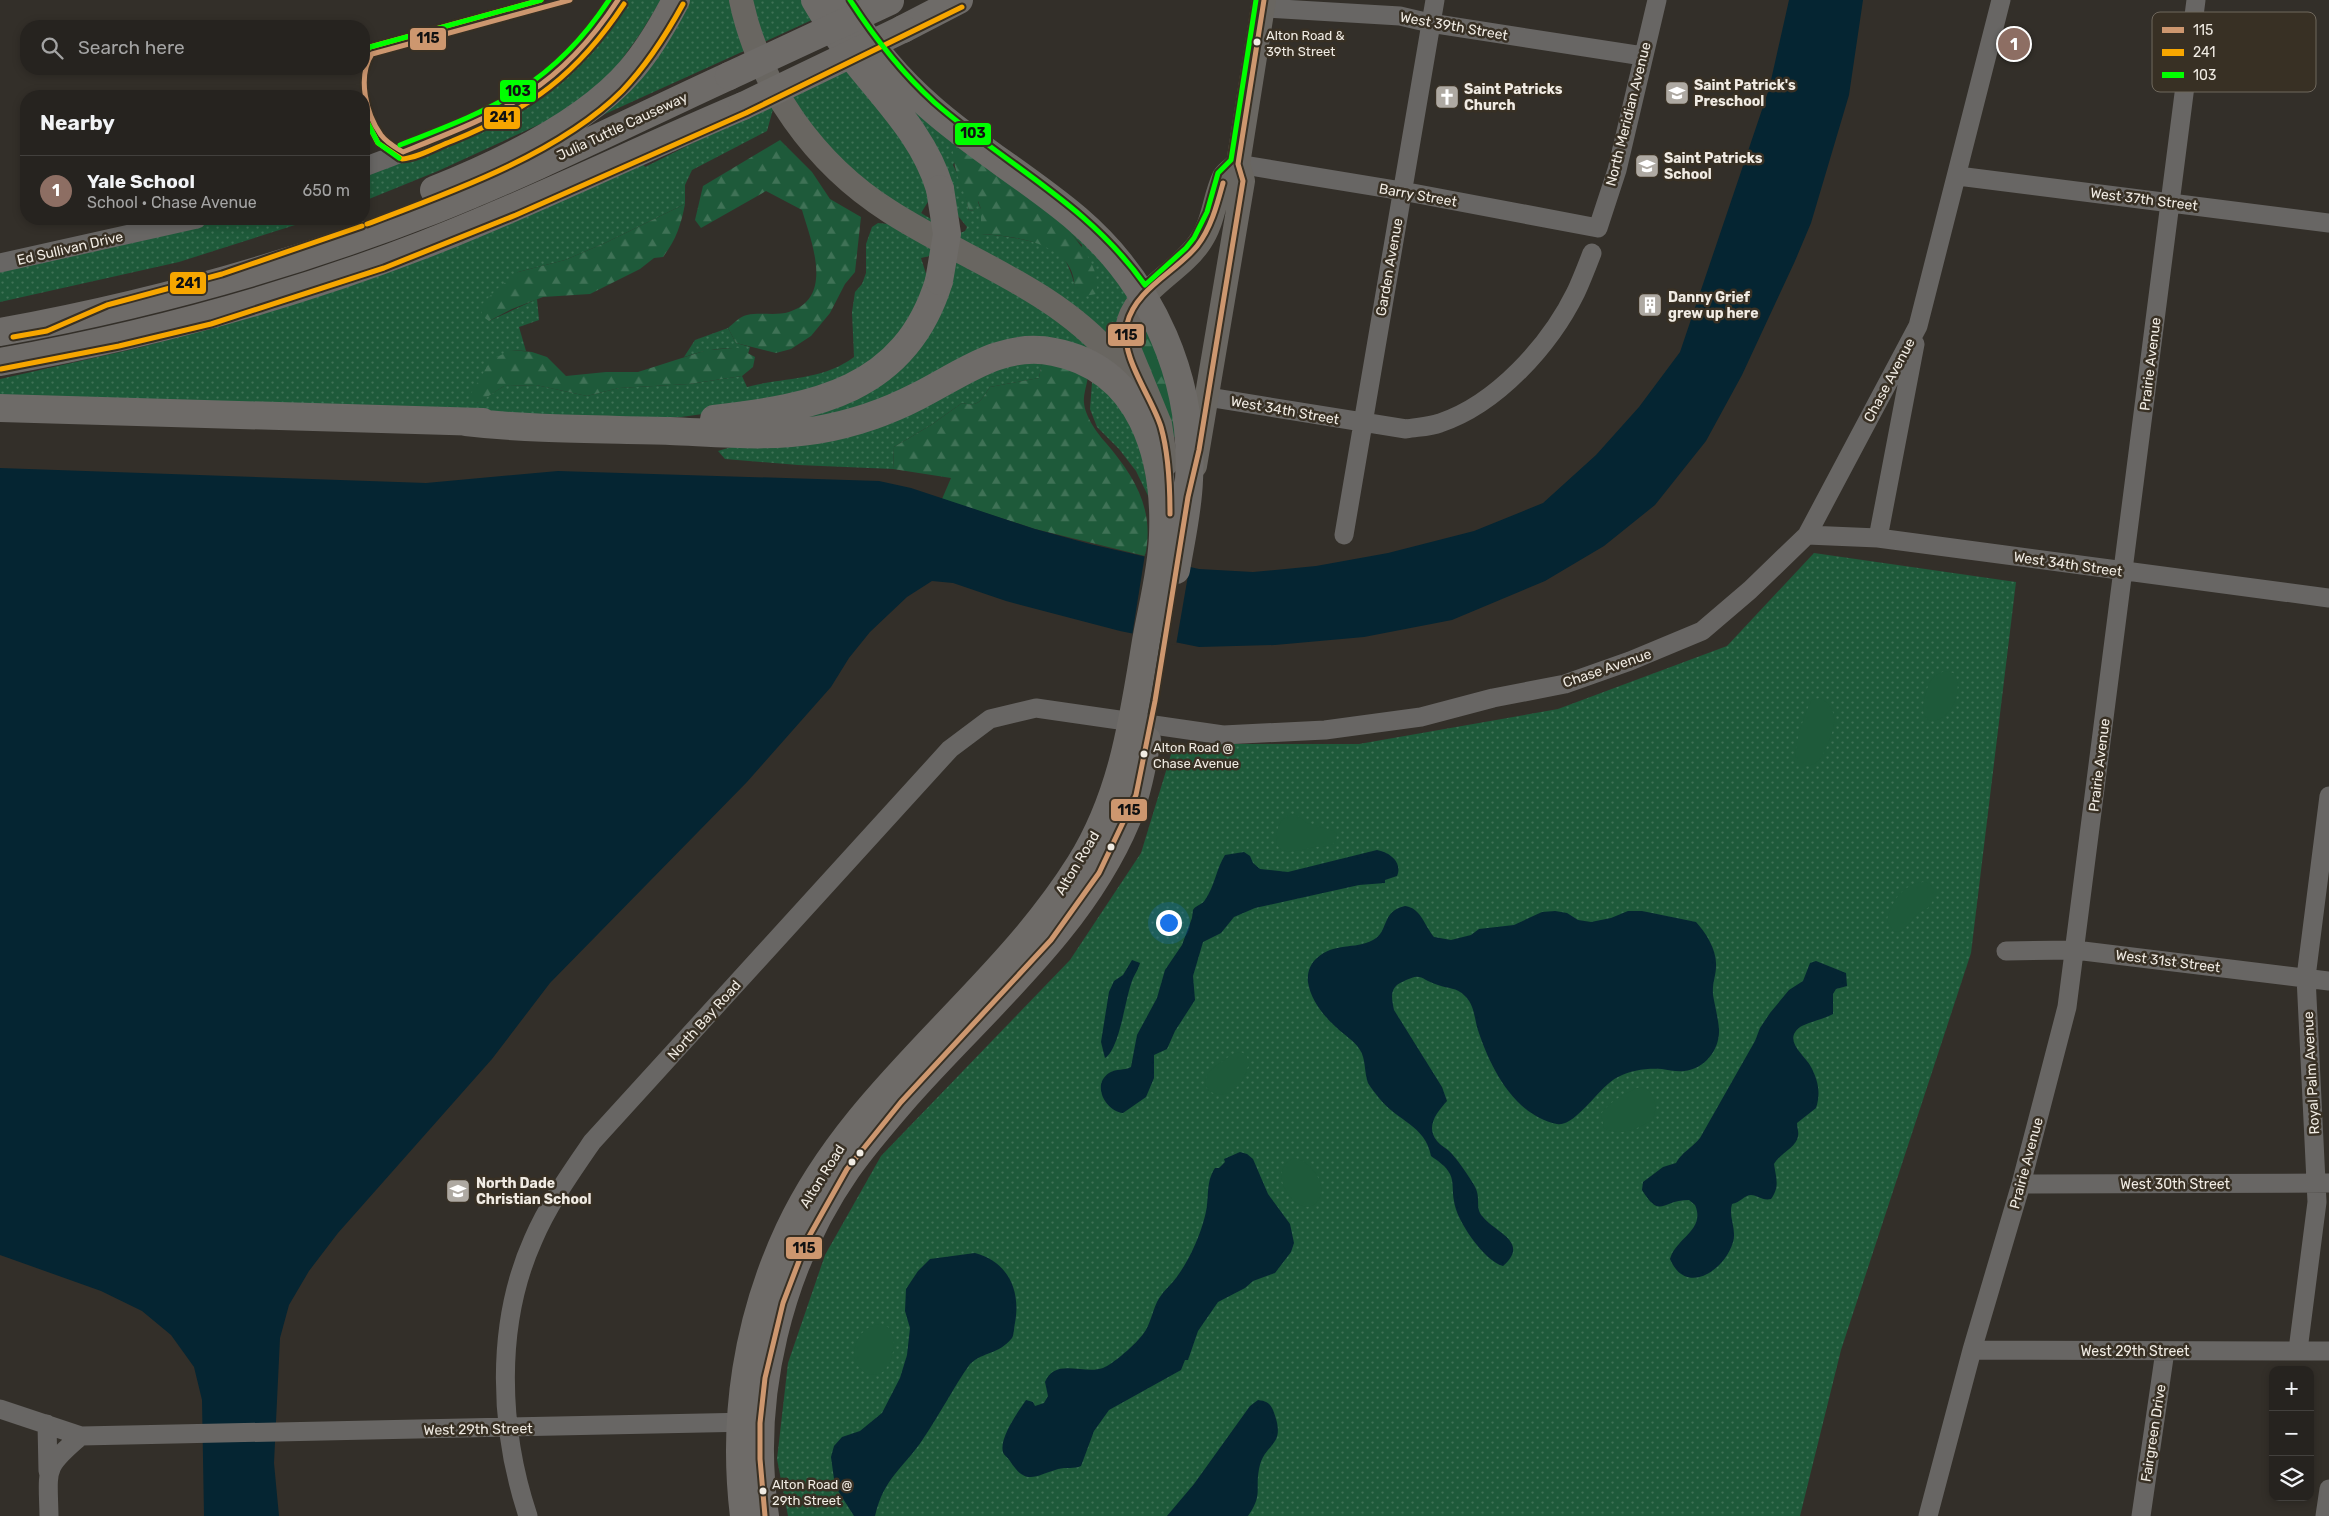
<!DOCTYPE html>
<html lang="en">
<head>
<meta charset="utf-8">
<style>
	body { margin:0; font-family:Rubik,sans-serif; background:#322f2c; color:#f1f3f6 }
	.controls { position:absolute; right:15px; bottom:15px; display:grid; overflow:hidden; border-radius:10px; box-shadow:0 2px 8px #0003 }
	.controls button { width:45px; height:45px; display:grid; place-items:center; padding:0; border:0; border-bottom:1px solid #42403d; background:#26231f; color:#f1f3f6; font:25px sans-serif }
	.you { position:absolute; left:1168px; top:922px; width:18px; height:18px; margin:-12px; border:4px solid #fff; border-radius:50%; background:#1a73e8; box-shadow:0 0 0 8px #1a73e833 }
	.badge { display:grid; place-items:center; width:32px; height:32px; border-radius:50%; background:#db2777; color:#fff; font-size:16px; font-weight:700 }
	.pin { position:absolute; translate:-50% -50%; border:2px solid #fff; box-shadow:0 1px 5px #0006 }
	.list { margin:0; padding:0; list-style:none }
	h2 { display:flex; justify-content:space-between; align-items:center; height:65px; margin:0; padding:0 20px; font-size:21px }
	h2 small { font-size:16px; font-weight:400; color:#a4a4a4 }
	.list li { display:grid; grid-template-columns:32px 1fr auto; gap:15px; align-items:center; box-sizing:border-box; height:70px; padding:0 20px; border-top:1px solid #42403d }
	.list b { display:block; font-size:19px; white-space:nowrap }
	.list p { margin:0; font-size:16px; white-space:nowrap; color:#a4a4a4 }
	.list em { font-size:16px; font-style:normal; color:#a4a4a4 }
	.icon { flex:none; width:28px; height:28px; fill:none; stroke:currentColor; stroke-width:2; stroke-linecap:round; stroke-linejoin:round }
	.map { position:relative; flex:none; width:2329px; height:1516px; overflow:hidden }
	.search { position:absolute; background:#26231f; box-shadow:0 2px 8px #0003; left:20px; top:20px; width:350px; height:55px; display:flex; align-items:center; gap:12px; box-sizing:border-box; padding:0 18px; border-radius:20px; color:#a4a4a4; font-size:19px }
	.panel { position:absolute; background:#26231f; box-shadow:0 2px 8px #0003; left:20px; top:90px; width:350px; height:135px; border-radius:20px }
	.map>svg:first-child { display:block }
</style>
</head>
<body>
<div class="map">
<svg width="2329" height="1516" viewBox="0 0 2329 1516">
	<defs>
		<pattern id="grass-dots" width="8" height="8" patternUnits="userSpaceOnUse" patternTransform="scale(1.25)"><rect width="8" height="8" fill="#1e5a3a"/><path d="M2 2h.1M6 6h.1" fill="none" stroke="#3f7256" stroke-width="1.8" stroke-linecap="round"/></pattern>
		<pattern id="forest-firs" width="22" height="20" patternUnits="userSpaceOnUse" patternTransform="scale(1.25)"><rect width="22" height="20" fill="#1e5a3a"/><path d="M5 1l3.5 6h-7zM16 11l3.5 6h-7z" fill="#3f7256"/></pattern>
	</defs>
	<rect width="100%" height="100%" fill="#332f29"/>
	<path fill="url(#grass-dots)" d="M627,0h34l-21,34 -33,46 -58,40 -111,51 -74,30v-28l123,-49z
		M683,0h47l14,51 -161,73z
		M745,0h60l9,19 -54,25z
		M870,56l93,88 -10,21 10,20 6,26 5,-1 3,-10 4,9v25c19,1 66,7 79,20 8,8 12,21 15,32l7,-41 -54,-54 53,43 49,61 -18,48 -157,-108 10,-4 2,-4 -13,-16z
		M845,68l61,74 25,55 -10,16 15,9v9l-86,-55 -66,-79z
		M775,102l-8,29 -75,39 -7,15v19l-80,39 -40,17 -47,12 -29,49 48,-22 2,21 -20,7 7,24 -15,-1 -34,53 27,-17 32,-1 51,11 32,-8 70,-4 53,-8 5,11c37,-10 75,-6 107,-30l-2,-45 3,-20 7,-8 4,-11v-29l6,-17 6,-4 10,1 48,26 -2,5 -13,3 7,22 -26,54 -44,39 -84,31 -93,13 -38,2 -643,-18v-22l138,-31 110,-30 395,-154 2,3z
		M220,219h94l-135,43 -179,40v-30z
		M953,256l76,37 82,69 -68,-17 -168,65 -97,11 77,-21z
		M728,328l8,15 14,4 -2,7c-19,-11 -44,-3 -64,3l11,-17z
		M1042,361l-3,17 -49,9c-10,14 -10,20 -28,16l-31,22 -37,22 -1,22 -95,-4 -73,-6 -7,-8 282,-86z
		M1095,381l38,31 18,90 -15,-31 -17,-22 -22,-22 -7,-18 2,-27z
		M1814,553l202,29 -45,371 -130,397 -41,166h-1012l-11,-57 11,-96 37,-108 56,-99 189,-196 71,-107 32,-105 53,-4h133l199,-35 169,-63z"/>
	<path fill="url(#forest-firs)" d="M780,140l32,32 18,27 31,18 -6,55 -10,12 -15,29 -19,23 -20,13 -15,4 -40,-10 -8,-15c5,-4 12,-12 19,-13 13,-3 29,1 42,-3 46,-14 22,-71 13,-102l-36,-19 -65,37 -6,-8 8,-34z
		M963,144c36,26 146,100 133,150l-12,2 -10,-3c6,-49 -57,-57 -93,-59v-25l-3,-8 -4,9 -5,1c-4,-21 -16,-39 -16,-60z
		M685,204c-4,21 -9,36 -22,53l-9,1 -14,11 -50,25 -47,3 -31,12 -23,12 -7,-5v-12l16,-16 20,-16 47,-12 40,-17z
		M1141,320l17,27 23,89 -12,2 -35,-88z
		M738,348l17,9 -2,10 -11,9 -53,8 -70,4 -32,8 -51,-11 -32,1 -26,17 -8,-8 21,-35 20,-10 21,2 15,5 19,19 40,-4h32l69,-22z
		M1042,361l46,15c-1,9 -5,19 -4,27 1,13 13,30 22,40 29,34 49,67 39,113l-110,-27 -93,-30 9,-21 -58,-9 1,-22 37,-22 31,-22c18,4 18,-2 28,-16l49,-9z"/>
	<path fill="#1e5a3a" d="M1948,671l7,3c16,42 -48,73 -28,15 4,-11 9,-17 21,-18z
		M1820,698c19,10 16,28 8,45 -2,6 -6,14 -10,18 -5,5 -12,5 -19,5l-4,-4c0,-17 8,-47 17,-62z
		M1295,814l12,9 27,8 3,4c-1,4 -2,8 -6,10 -5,2 -11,1 -16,2 -17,4 -47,13 -37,-19 3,-9 8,-13 17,-14z
		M1923,882l7,2 4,6v9l-6,9 -9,4 -14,16 -6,4 -6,-1 -6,-11c5,-19 15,-35 36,-38z
		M1241,1052l5,3 3,7c-11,56 -71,28 -29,1 7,-5 13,-10 21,-11z
		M1640,1087c15,2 18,20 13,32 -13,10 -35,18 -49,9l-3,-14c8,-12 25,-22 39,-27z
		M1295,1158c17,4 36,30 21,45 -18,18 -54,-34 -21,-45z
		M879,1324l9,3c7,10 7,18 4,29 -10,37 -50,13 -34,-17 5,-9 11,-13 21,-15z"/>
	<path fill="#052532" d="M1789,0h74l-14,95 -38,128 -16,38 -53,114 -36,66 -51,64 -51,41 -59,35 -93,39 -88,17 -89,8 -76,2 -79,-16 -114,-30 -53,-18 -21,-2 -25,16 -37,35 -21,26 -18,29 -84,95 -197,201 -58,76 -154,174 -29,38 -20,34 -9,33 -6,125 5,53h-75l-2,-116 -8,-33 -23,-32 -29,-24 -41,-20 -101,-36v-787l426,15 132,-12 321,10 32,7 124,41 55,15 109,25 54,3 63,-6 72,-13 86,-22 69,-28 53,-48 43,-48 41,-55 89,-263z
		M1377,850c12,2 26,12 20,26l-12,4v3l-26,2 -104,23 -21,9 -13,16 -18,9 -10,34 2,24 -20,31 -8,18 -13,6v23l-8,19 -23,16c-17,-2 -32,-28 -14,-40 8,-5 15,-2 22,-6l6,-32 20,-37 8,-28 17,-25 10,-27 1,-8c3,-5 9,-5 12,-10 10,-14 11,-31 20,-45l19,-3 6,4 3,7 7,6 28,3z
		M1405,906c16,2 19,19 29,31l17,3 20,-5 8,-6 35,-4 28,-13 13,-1 12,2 11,7 13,2 20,-4 17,-7h14l54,11c10,11 21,28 20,44 0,10 -4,17 -3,29 2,11 5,23 6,34 1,20 -14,40 -35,42 -7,1 -15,-1 -22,-2 -15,-1 -31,1 -44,8 -18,8 -43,51 -61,47 -44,-9 -68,-59 -80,-97 -3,-12 -3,-22 -12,-31 -9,-9 -16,-7 -27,-11 -20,-6 -14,-14 -38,-2 -11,6 -8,17 -6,27l48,77 5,14c-10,11 -22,26 -10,40 4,5 11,8 15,13 8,9 16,21 22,31 8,13 0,23 9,32 13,16 47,25 20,49 -19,-5 -47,-46 -49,-65 -2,-9 0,-19 -4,-27 -4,-8 -12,-13 -19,-18 -6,-31 -34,-35 -52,-58 -3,-4 -8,-10 -11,-15 -4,-11 -2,-24 -8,-33 -4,-7 -10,-11 -16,-16 -16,-13 -33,-31 -36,-52 -1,-9 2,-18 9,-24 18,-16 37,-8 56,-18 17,-9 7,-28 32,-34z
		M1132,960l8,3c-2,8 -7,13 -9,21 -6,17 -12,66 -26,74l-4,-16 8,-50 5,-11 9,-6z
		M1816,961l30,12 1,13 -11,3 -3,5v20c-9,5 -27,9 -33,13 -18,14 5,28 11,40 7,13 10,26 5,41l-19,15c0,5 2,9 1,13 -1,11 -19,18 -24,28 2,14 6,23 -3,35 -9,2 -13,-4 -20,-4 -6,0 -12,8 -19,9 -4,13 5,25 1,38 -8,28 -47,55 -63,17 6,-21 36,-29 25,-54l-6,-5c-28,0 -28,20 -47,-10l1,-8 20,-15 13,-4c5,-10 17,-16 24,-25l55,-97 5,-13 10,-15 19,-23 14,-9 7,-18z
		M1240,1152l7,2 6,5 15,35 22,30 4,19 -3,9 -16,21 -22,8 -8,7 -27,14 -20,29 -10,29h-3l-4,10 -72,40 -15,21 -13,35c-7,3 -15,1 -23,3 -23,7 -32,17 -48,-8 -2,-4 -6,-5 -7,-9 -4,-14 15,-40 23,-52l7,2 2,4 9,-3 4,-7 -3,-14c10,-25 39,-7 58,-14 10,-4 29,-21 36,-29 11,-11 12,-24 18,-37 5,-10 13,-16 19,-24 13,-17 24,-42 29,-62 5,-18 0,-33 10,-48h4l6,-6 -1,-3z
		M975,1253c33,9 46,37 40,70 -1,4 -1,12 -3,15 -14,17 -28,13 -42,26 -17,24 -30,50 -47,75 -20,30 -39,38 -48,77h-21l-19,-30 -4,-29 3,-11 8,-9 18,-6 22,-18 18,-35 7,-23 3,-27 -5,-17 1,-22 12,-18 12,-12z
		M1258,1400c8,1 12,3 15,10 15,38 -9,31 -14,59 -4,21 4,26 -11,47h-81l27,-32 56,-78z"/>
	<path fill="#332f29" d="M1145,554l45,10 -14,81 -44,-9z"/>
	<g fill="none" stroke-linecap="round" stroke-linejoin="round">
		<path stroke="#686664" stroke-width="19" d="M1264,8l136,8 30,7 213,33
			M1238,164l164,27 196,37 19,-58 40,-170
			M364,167c50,-19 103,-37 150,-63 38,-21 82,-67 104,-104
			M1958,176l371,47
			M0,263l197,-44
			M1208,397l198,32c11,-2 23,-2 34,-6 57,-19 110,-78 136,-131 6,-13 11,-26 16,-39
			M1344,535l91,-535
			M1807,535l71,3 451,60
			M1878,538l37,-194
			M2006,951l69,-1 254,31
			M2021,1184l307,-1
			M1972,1350l357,1
			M2298,1350l19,-148 -11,-225 23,-181
			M0,1409l81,27 671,-14
			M47,1424l1,47
			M49,1516c-1,-48 -6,-48 32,-80
			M528,1516c-29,-87 -33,-191 5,-276 15,-35 37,-66 59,-98l358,-393 40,-30 46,-11 187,27 102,-5 96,-13 72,-19 72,-14 65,-23 72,-30 48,-41 57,-55 111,-209 83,-326
			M1928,1516l44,-166 49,-166 46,-177 129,-1007
			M2141,1516l24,-165
			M2325,1516l4,-27"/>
		<path stroke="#696661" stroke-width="24" d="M741,0c18,86 74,164 148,211 74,48 165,77 224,146 11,13 20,29 28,44
			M1166,464l-6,-40 -30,-73c-18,-52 47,-73 70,-109 14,-20 14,-44 24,-65 3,-5 10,-9 14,-13
			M1195,466l48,-285 -5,-17 26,-164"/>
		<path stroke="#6e6b68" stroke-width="28" d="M815,0c13,22 27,45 43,64 32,40 67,75 82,125
			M841,0c24,39 53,76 89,107 46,41 100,72 147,112 76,65 118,161 112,261 -1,30 -8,60 -13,90
			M903,29l56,-29
			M434,190c65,-26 151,-66 197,-120 18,-21 32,-45 45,-70
			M0,332c149,-27 293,-67 434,-122 101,-40 197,-89 295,-134
			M0,362c145,-26 286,-64 423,-117 109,-42 213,-94 320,-139
			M0,408l483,14
			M714,419c100,-12 191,-27 225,-138
			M466,422c68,8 136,7 204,9 49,2 99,7 147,-1 35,-6 70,-18 101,-34 44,-22 84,-55 136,-44 88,17 112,105 109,183 -1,35 -11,72 -17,106 -13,79 -23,154 -66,223 -83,133 -224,222 -291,366 -42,90 -57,188 -45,286
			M765,1516c-18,-118 14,-249 82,-347 16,-23 35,-45 54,-67 78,-90 179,-170 226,-283 10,-25 15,-52 20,-79"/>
		<path stroke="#6e6b68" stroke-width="28" d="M729,76l161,-75
			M743,106l160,-77
			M939,281l8,-47 -7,-45"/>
		<defs>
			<path id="bus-1" d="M570,0l-198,54c-15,23 -6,60 9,81 6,8 14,12 22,17 97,-39 155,-60 215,-152
				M1170,514c0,-29 -1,-59 -9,-87 -9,-30 -42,-71 -34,-103 8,-35 49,-52 70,-78 14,-18 20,-41 26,-63
				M765,1516l-5,-57v-36l5,-45 18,-75 24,-63 40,-71 54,-67 150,-162 48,-67 37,-78 19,-94 33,-204 11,-47 44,-269 -5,-17 26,-164"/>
			<path id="bus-2" d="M364,53l6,-6 171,-47
				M364,116l14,27 24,16c16,-1 34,-12 50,-18 77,-31 126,-67 172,-137
				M367,224c82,-31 192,-70 255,-133 25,-26 44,-56 61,-87
				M13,337l34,-6 60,-26 115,-31 140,-48
				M1,369l118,-23 92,-22 173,-56 132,-53 230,-102 216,-106"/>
			<path id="bus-3" d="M850,0c24,37 51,72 84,102 73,64 154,102 211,183l41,-37 8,-10 13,-26 11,-39 13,-13 25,-160
				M364,53l6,-6 171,-47
				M364,116l14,27 21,15
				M400,145c92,-36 152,-58 209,-145"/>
		</defs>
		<use href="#bus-1" stroke="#383024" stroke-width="9"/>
		<use href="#bus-2" stroke="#383024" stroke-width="9"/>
		<use href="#bus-3" stroke="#383024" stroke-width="9"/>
		<use href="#bus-1" stroke="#cd976f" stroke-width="5"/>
		<use href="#bus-2" stroke="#f7a600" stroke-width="5"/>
		<use href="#bus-3" stroke="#0f0" stroke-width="5"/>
	</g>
	<defs>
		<symbol id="school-square" viewBox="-11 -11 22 22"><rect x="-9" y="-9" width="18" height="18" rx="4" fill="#aea9a2" stroke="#383024"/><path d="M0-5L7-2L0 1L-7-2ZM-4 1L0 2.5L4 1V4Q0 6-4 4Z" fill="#fff"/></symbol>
		<symbol id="church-square" viewBox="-11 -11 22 22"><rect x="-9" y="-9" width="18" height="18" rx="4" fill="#aea9a2" stroke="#383024"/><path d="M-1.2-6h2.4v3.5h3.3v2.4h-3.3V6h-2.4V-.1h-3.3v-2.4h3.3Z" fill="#fff"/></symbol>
		<symbol id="building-square" viewBox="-11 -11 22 22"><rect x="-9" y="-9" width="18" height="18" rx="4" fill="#aea9a2" stroke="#383024"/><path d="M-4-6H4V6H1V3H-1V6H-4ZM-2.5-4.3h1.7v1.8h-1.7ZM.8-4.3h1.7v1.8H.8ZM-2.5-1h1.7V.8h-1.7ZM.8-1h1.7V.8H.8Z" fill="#fff"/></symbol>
	</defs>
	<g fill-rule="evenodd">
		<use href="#school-square" x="1663" y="79" width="28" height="28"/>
		<use href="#church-square" x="1433" y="83" width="28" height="28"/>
		<use href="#school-square" x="1633" y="152" width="28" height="28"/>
		<use href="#building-square" x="1636" y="291" width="28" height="28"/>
		<use href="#school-square" x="444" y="1177" width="28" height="28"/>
	</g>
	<g fill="#f0ebe3" stroke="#383024" stroke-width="2">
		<circle cx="1257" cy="42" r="4.5"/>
		<circle cx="1144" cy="754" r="4.5"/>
		<circle cx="1111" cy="847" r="4.5"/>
		<circle cx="860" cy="1153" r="4.5"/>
		<circle cx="852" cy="1162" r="4.5"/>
		<circle cx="763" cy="1491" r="4.5"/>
	</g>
	<g text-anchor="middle" stroke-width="5" stroke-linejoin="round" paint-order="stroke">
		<g font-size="13" fill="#f0ebe3" stroke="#383024" text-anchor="start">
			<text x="1266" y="40">Alton Road &amp;<tspan x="1266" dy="16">39th Street</tspan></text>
			<text x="1153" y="752">Alton Road @<tspan x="1153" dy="16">Chase Avenue</tspan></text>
			<text x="772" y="1489">Alton Road @<tspan x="772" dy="16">29th Street</tspan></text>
		</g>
		<g font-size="14" fill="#f0ebe3" stroke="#383024">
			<text transform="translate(1454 26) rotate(10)" y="5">West 39th Street</text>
			<text transform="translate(1628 114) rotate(-76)" y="5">North Meridian Avenue</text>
			<text transform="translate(622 126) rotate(-25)" y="5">Julia Tuttle Causeway</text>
			<text transform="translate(1418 195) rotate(10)" y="5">Barry Street</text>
			<text transform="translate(2144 199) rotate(7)" y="5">West 37th Street</text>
			<text transform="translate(70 248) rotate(-13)" y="5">Ed Sullivan Drive</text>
			<text transform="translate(1389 267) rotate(-80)" y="5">Garden Avenue</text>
			<text transform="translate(2150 364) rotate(-83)" y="5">Prairie Avenue</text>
			<text transform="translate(1889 380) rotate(-62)" y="5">Chase Avenue</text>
			<text transform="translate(1285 410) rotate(10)" y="5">West 34th Street</text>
			<text transform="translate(2068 564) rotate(8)" y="5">West 34th Street</text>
			<text transform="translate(1607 668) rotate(-19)" y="5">Chase Avenue</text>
			<text transform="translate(2099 765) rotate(-83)" y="5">Prairie Avenue</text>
			<text transform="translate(1077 863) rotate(-59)" y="5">Alton Road</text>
			<text transform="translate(2168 961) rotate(7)" y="5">West 31st Street</text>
			<text transform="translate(704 1020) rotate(-48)" y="5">North Bay Road</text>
			<text transform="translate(2311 1073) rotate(-93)" y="5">Royal Palm Avenue</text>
			<text transform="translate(2026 1163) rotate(-75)" y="5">Prairie Avenue</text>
			<text transform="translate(822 1176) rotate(-58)" y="5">Alton Road</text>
			<text x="2175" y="1189">West 30th Street</text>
			<text x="2135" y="1356">West 29th Street</text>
			<text transform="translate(478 1429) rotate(-1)" y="5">West 29th Street</text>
			<text transform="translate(2153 1433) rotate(-81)" y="5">Fairgreen Drive</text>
		</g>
		<g font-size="14" font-weight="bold" fill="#f0ebe3" stroke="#383024" text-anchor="start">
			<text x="1694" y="90">Saint Patrick's<tspan x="1694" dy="16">Preschool</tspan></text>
			<text x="1464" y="94">Saint Patricks<tspan x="1464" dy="16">Church</tspan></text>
			<text x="1664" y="163">Saint Patricks<tspan x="1664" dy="16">School</tspan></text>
			<text x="1668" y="302">Danny Grief<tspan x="1668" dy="16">grew up here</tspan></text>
			<text x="476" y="1188">North Dade<tspan x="476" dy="16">Christian School</tspan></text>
		</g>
	</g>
	<rect x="2152" y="12" width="164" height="80" rx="8" fill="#383024" stroke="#6f685d" stroke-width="1"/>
	<rect x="2162" y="27" width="22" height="6" fill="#cd976f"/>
	<rect x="2162" y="49" width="22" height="7" fill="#f7a600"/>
	<rect x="2162" y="72" width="22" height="6" fill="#0f0"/>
	<g font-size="14" fill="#f0ebe3">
		<text x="2193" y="35">115</text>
		<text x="2193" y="57">241</text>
		<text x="2193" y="80">103</text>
	</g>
	<g stroke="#383024" stroke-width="2">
		<rect x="409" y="27" width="38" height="24" rx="5" fill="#cd976f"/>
		<rect x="499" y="79" width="38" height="24" rx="5" fill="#0f0"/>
		<rect x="483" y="106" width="38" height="24" rx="5" fill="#f7a600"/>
		<rect x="954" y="122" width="38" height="24" rx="5" fill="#0f0"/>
		<rect x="169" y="271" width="38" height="24" rx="5" fill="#f7a600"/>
		<rect x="1107" y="323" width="38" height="24" rx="5" fill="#cd976f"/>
		<rect x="1110" y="798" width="38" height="24" rx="5" fill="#cd976f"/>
		<rect x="785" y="1236" width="38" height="24" rx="5" fill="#cd976f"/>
	</g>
	<g font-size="14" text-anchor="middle" font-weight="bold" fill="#111">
		<text x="428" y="43">115</text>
		<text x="518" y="96">103</text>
		<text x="502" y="122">241</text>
		<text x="973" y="138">103</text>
		<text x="188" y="288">241</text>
		<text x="1126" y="340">115</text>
		<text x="1129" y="815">115</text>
		<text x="804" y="1253">115</text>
	</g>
</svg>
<div class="controls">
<button>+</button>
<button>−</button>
<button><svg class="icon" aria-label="layers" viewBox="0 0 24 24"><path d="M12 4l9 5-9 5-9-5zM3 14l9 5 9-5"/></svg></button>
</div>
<div class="you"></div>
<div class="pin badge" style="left:2014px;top:44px;background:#8d6e63">1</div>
<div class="search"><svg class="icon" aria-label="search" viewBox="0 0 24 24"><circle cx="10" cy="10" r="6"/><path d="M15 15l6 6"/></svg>Search here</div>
<section class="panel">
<h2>Nearby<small></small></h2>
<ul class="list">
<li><span class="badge" style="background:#8d6e63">1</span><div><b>Yale School</b><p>School · Chase Avenue</p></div><em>650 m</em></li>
</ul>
</section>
</div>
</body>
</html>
